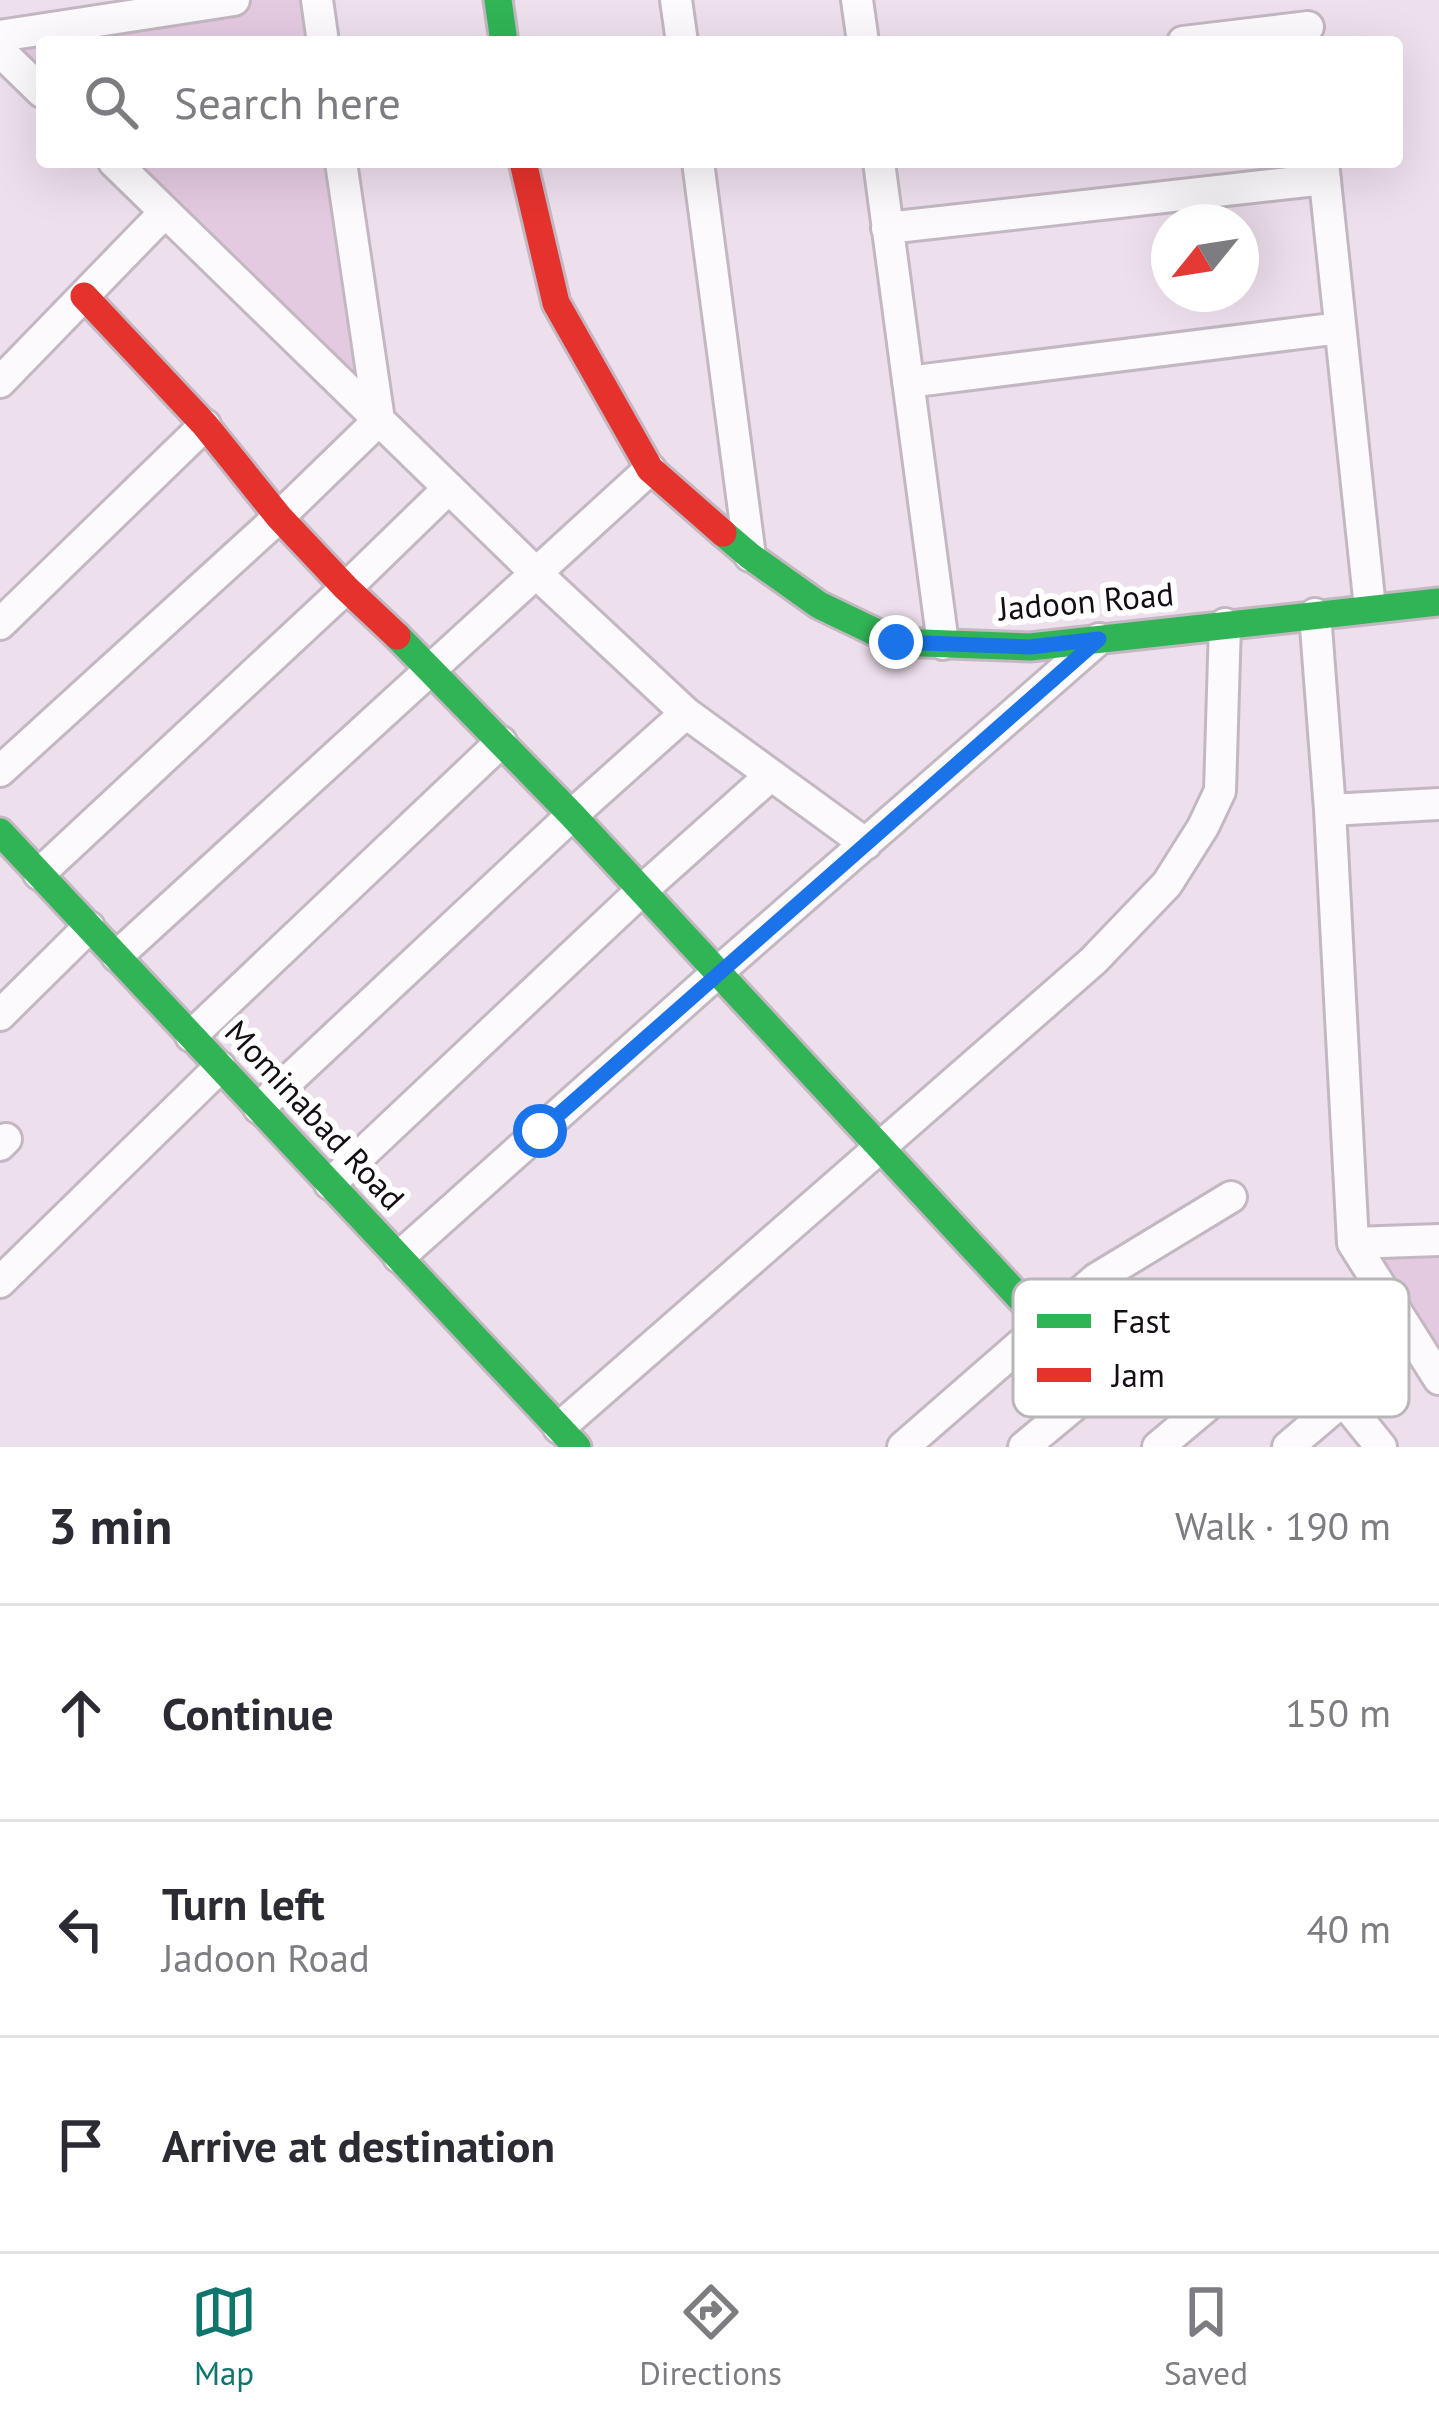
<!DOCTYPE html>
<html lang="en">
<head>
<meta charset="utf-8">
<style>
	body { margin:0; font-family:"PT Sans",sans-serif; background:#f7f7f7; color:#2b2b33 }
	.compass { position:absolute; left:1151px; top:204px; width:108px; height:108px; border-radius:50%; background:#fff; box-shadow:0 12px 48px #0002; rotate:240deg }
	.stop { position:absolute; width:36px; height:36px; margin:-27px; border:9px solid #1a73e8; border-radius:50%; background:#fff }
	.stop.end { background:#1a73e8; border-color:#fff; box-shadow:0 3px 12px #0008 }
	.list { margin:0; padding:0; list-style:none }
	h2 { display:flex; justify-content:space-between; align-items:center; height:156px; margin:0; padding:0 48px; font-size:51px }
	h2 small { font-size:39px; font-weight:400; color:#7c7c81 }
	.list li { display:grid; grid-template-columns:78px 1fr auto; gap:36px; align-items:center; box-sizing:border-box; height:216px; padding:0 48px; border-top:3px solid #e1e1e2 }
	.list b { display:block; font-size:45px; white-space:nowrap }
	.list p { margin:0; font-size:39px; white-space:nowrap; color:#7c7c81 }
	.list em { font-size:39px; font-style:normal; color:#7c7c81 }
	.icon { flex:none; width:66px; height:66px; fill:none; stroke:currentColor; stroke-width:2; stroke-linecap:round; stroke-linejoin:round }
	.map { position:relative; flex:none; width:1439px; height:1447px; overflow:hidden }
	.search { position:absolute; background:#fff; box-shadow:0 12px 48px #0002; left:36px; right:36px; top:36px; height:132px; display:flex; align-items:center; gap:30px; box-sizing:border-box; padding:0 42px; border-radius:12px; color:#7c7c81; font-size:45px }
	.sheet { height:804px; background:#fff }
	nav { display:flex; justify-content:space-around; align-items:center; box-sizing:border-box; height:168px; border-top:3px solid #e1e1e2; background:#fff; font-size:33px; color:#7c7c81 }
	nav a { display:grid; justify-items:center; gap:6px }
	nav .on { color:#0f766e }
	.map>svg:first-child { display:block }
</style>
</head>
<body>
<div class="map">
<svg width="1439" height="1447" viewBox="0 0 1439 1447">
	<rect width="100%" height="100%" fill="#eddfec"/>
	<path fill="#e4cae1" d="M243,0h74l6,42h-281v50l-42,-41v-9z
		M114,162h227l38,258z
		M1439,1240v139l-86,-136z"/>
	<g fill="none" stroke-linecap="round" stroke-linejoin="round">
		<defs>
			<path id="street" d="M317,0l6,42
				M676,0l6,42
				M857,0l6,42
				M0,36l234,-36
				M1183,42l125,-15
				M0,51l42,41
				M114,162l422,411 150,140 180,131
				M698,162l52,394
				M879,162l64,482
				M1323,162l47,446
				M887,228l438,-49
				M0,382l165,-170
				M908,382l432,-54
				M1315,614l15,196 23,433 86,136
				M0,624l205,-199
				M0,771l279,-254 100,-97 -38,-258
				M1330,810l109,-6
				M39,874l307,-286 103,-100
				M117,956l533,-487
				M0,1015l89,-88
				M191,1036l310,-294
				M259,1108l313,-293 114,-102
				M0,1145l6,-6
				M330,1184l310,-292 131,-117
				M1353,1243l86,-3
				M399,1257l318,-284 382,-334
				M0,1282l220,-215
				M559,1428l534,-467 74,-77 36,-57 17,-36 5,-167
				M903,1447l193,-168 135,-82
				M1024,1447l168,-140
				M1158,1447l107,-90
				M1288,1447l55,-47 38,47"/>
			<path id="fast" d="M498,0l6,42
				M723,533l27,23 69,49 77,37 134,5 409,-45
				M397,636l175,179 472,509
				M0,832l577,615"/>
			<path id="jam" d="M523,162l33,141 94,166 73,64
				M84,296l121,129 74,92 67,71 51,48"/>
		</defs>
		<use href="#street" stroke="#c3b8c2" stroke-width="36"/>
		<use href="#fast" stroke="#c3b8c2" stroke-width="33"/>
		<use href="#jam" stroke="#c3b8c2" stroke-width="33"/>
		<use href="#street" stroke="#fcfafc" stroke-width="30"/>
		<use href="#fast" stroke="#30b455" stroke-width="27"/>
		<use href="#jam" stroke="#e5322d" stroke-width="27"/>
	</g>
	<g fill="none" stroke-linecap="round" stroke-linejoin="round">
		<path stroke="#1a73e8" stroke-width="15" d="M540,1131l559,-492 -69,8 -134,-5"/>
	</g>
	<g text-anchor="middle" stroke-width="12" stroke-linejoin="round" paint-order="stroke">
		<g font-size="33" fill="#150d14" stroke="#fff">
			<text transform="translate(1086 601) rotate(-5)" y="12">Jadoon Road</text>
			<text transform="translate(315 1115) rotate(47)" y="12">Mominabad Road</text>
		</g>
	</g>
	<rect x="1013" y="1279" width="396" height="138" rx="18" fill="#fff" stroke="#b9b6b8" stroke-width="3"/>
	<rect x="1037" y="1314" width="54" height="14" fill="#30b455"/>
	<rect x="1037" y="1368" width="54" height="14" fill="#e5322d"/>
	<g font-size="33" fill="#150d14">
		<text x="1112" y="1333">Fast</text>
		<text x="1112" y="1387">Jam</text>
	</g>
</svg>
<svg class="compass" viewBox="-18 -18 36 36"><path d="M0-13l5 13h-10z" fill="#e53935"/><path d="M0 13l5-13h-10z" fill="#7c7c81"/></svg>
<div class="stop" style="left:540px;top:1131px"></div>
<div class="stop end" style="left:896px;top:642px"></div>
<div class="search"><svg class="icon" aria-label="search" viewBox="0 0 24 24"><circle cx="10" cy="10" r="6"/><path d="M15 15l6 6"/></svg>Search here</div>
</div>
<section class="sheet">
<h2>3 min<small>Walk · 190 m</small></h2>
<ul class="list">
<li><svg class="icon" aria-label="ahead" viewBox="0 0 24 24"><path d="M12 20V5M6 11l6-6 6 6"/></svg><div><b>Continue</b></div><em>150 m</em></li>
<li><svg class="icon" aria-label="left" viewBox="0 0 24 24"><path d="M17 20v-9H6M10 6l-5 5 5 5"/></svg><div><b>Turn left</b><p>Jadoon Road</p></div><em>40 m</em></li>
<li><svg class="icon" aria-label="arrive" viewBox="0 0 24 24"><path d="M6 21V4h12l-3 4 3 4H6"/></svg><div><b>Arrive at destination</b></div></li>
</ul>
</section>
<nav>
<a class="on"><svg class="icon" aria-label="map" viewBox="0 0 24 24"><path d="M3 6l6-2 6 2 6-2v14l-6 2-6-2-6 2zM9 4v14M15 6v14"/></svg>Map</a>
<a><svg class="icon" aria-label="directions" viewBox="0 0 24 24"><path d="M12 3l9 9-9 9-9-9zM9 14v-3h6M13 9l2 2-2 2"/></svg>Directions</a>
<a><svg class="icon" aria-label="saved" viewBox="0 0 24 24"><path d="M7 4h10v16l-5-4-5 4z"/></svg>Saved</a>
</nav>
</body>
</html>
